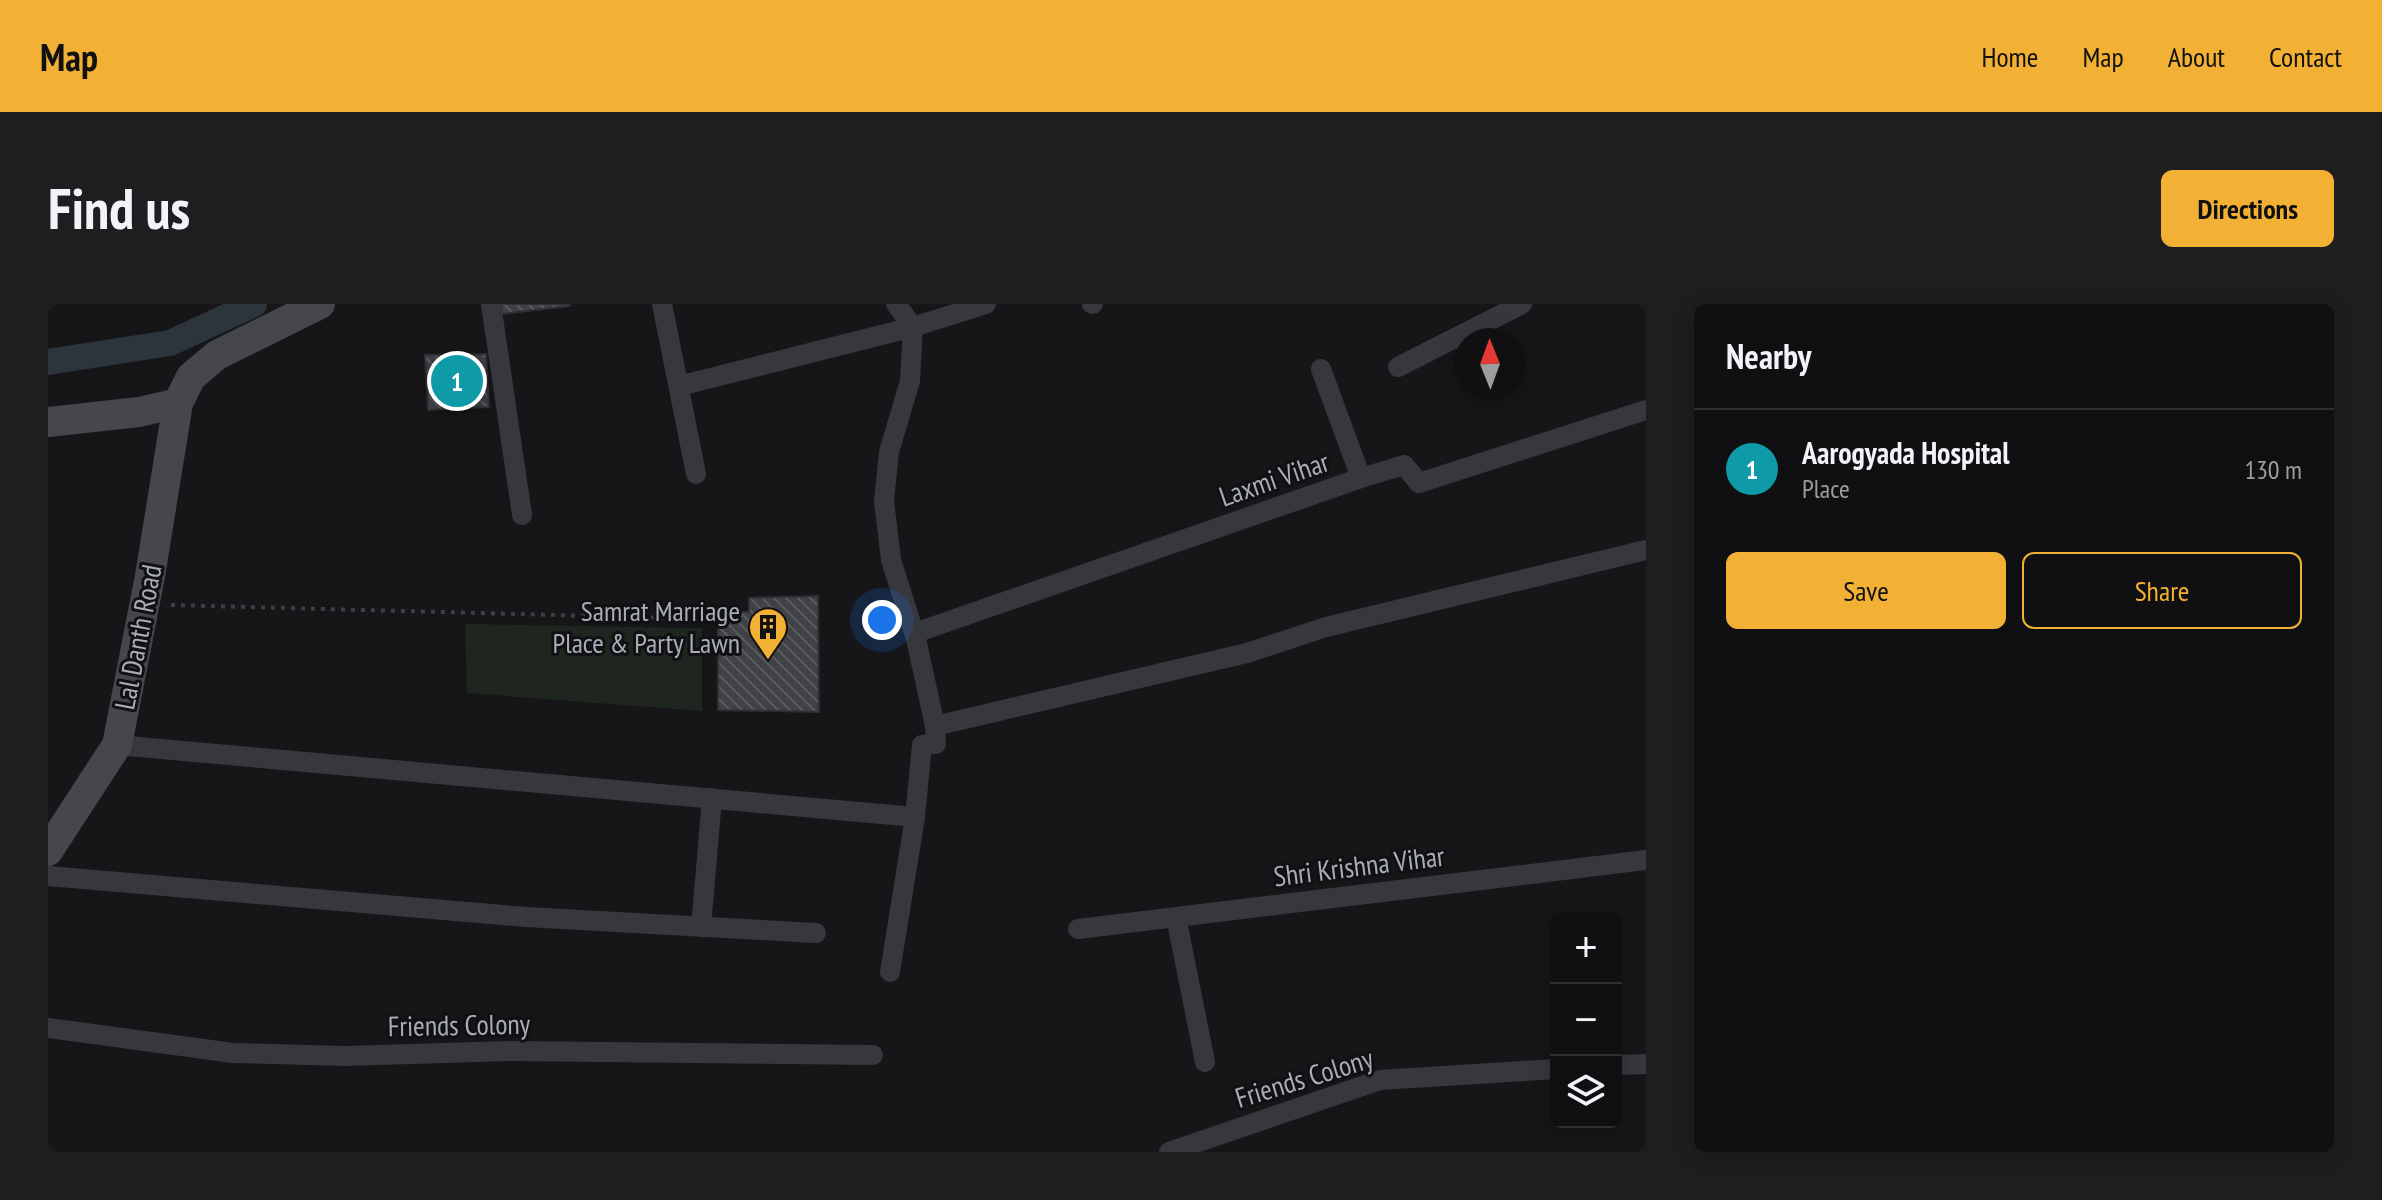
<!DOCTYPE html>
<html lang="en">
<head>
<meta charset="utf-8">
<style>
	body { margin:0; font-family:"PT Sans Narrow",sans-serif; background:#1e1e20; color:#f1f3f6 }
	.controls { position:absolute; right:24px; bottom:24px; display:grid; overflow:hidden; border-radius:12px; box-shadow:0 4px 20px #0003 }
	.controls button { width:72px; height:72px; display:grid; place-items:center; padding:0; border:0; border-bottom:2px solid #303032; background:#101012; color:#f1f3f6; font:40px sans-serif }
	.compass { position:absolute; left:1406px; top:24px; width:72px; height:72px; border-radius:50%; background:#101012; box-shadow:0 4px 20px #0003; rotate:359deg }
	.you { position:absolute; left:834px; top:316px; width:28px; height:28px; margin:-20px; border:6px solid #fff; border-radius:50%; background:#1a73e8; box-shadow:0 0 0 12px #1a73e833 }
	.badge { display:grid; place-items:center; width:52px; height:52px; border-radius:50%; background:#f2b134; color:#fff; font-size:26px; font-weight:700 }
	.pin { position:absolute; translate:-50% -50%; border:4px solid #fff; box-shadow:0 2px 8px #0006 }
	.list { margin:0; padding:0; list-style:none }
	h2 { display:flex; justify-content:space-between; align-items:center; height:104px; margin:0; padding:0 32px; font-size:34px }
	h2 small { font-size:26px; font-weight:400; color:#9c9d9f }
	.list li { display:grid; grid-template-columns:52px 1fr auto; gap:24px; align-items:center; box-sizing:border-box; height:120px; padding:0 32px; border-top:2px solid #303032 }
	.list b { display:block; font-size:30px; white-space:nowrap }
	.list p { margin:0; font-size:26px; white-space:nowrap; color:#9c9d9f }
	.list em { font-size:26px; font-style:normal; color:#9c9d9f }
	.actions { display:flex; gap:16px; padding:24px 32px }
	.actions a { flex:1; padding:18px 0; border:2px solid #f2b134; border-radius:12px; text-align:center; font-size:28px; color:#f2b134 }
	.actions .main { background:#f2b134; color:#111 }
	.icon { flex:none; width:44px; height:44px; fill:none; stroke:currentColor; stroke-width:2; stroke-linecap:round; stroke-linejoin:round }
	.map { position:relative; flex:none; width:1598px; height:848px; overflow:hidden; border-radius:12px }
	header { display:flex; align-items:center; gap:48px; box-sizing:border-box; height:112px; padding:0 40px; background:#f2b134; color:#111 }
	header strong { font-size:38px }
	nav { display:flex; gap:44px; margin-inline-start:auto; font-size:28px }
	.intro { display:flex; align-items:center; justify-content:space-between; box-sizing:border-box; height:192px; padding:0 48px }
	h1 { margin:0; font-size:56px }
	.button { padding:20px 36px; border-radius:12px; background:#f2b134; color:#111; font-size:28px; font-weight:700 }
	main { display:flex; gap:48px; padding:0 48px }
	aside { flex:1; background:#101012; border-radius:12px; box-shadow:0 4px 20px #0003 }
	.map>svg:first-child { display:block }
</style>
</head>
<body>
<header>
<strong>Map</strong>
<nav><a>Home</a><a>Map</a><a>About</a><a>Contact</a></nav>
</header>
<div class="intro"><h1>Find us</h1><a class="button">Directions</a></div>
<main>
<div class="map">
<svg width="1598" height="848" viewBox="0 0 1598 848">
	<defs>
		<pattern id="building-back-hatch" width="6" height="6" patternUnits="userSpaceOnUse" patternTransform="scale(2)"><rect width="6" height="6" fill="#404145"/><path d="M-1 5l2 2M0 0l6 6M5-1l2 2" fill="none" stroke="#595a5e"/></pattern>
	</defs>
	<rect width="100%" height="100%" fill="#161618"/>
	<path fill="#1e261f" d="M417,320l237,4v83l-235,-18z"/>
	<g fill="none" stroke-linecap="round" stroke-linejoin="round">
		<path stroke="#2c353c" stroke-width="26" d="M0,58l122,-19 84,-39"/>
	</g>
	<path fill="url(#building-back-hatch)" stroke="#303034" stroke-width="2" d="M453,0h68l1,2 -68,8z
		M438,50l3,53 -61,3 -3,-55z
		M770,292l1,116 -101,-2v-98h31v-14z"/>
	<g fill="none" stroke-linecap="round" stroke-linejoin="round">
		<path stroke="#3d3f44" stroke-width="4" stroke-dasharray="4 6" stroke-linecap="butt" d="M123,301l539,14"/>
		<path stroke="#37383d" stroke-width="20" d="M443,0l31,211
			M614,0l34,170
			M1044,0h1
			M1350,63l124,-63
			M1273,65l40,109
			M631,82l234,-59 73,-23
			M867,329l446,-155 43,-13 15,18 227,-73
			M887,422l312,-73 79,-26 320,-77
			M69,441l798,72
			M0,572l478,41 290,16
			M1128,613l29,145
			M653,623l11,-129
			M1030,625l568,-69
			M842,668l25,-155 7,-72 14,-1 -1,-18 -19,-87 -25,-79 -7,-59 5,-49 21,-71 2,-35 1,-19 -17,-23
			M0,724l185,25 112,3 165,-5 363,4
			M1568,761l30,-1
			M1121,848l211,-72 176,-11"/>
		<path stroke="#45474d" stroke-width="30" d="M0,118l91,-10 39,-9
			M0,547l69,-106 33,-169 28,-173 13,-26 26,-22 103,-51"/>
	</g>
	<defs>
		<symbol id="building-pin" viewBox="-11 -11 22 30"><path d="M0 17L-7.5 6A9.5 9.5 0 1 1 7.5 6Z" fill="#f2b134" stroke="#111113"/><path d="M-4-6H4V6H1V3H-1V6H-4ZM-2.5-4.3h1.7v1.8h-1.7ZM.8-4.3h1.7v1.8H.8ZM-2.5-1h1.7V.8h-1.7ZM.8-1h1.7V.8H.8Z" fill="#111"/></symbol>
	</defs>
	<g fill-rule="evenodd">
		<use href="#building-pin" x="698" y="301" width="44" height="60"/>
	</g>
	<g text-anchor="middle" stroke-width="6" stroke-linejoin="round" paint-order="stroke">
		<g font-size="28" fill="#a8adb8" stroke="#111113">
			<text transform="translate(1226 175) rotate(-19)" y="10">Laxmi Vihar</text>
			<text transform="translate(90 333) rotate(-79)" y="10">Lal Danth Road</text>
			<text transform="translate(1311 562) rotate(-7)" y="10">Shri Krishna Vihar</text>
			<text transform="translate(411 721) rotate(-1)" y="10">Friends Colony</text>
			<text transform="translate(1256 774) rotate(-17)" y="10">Friends Colony</text>
		</g>
		<g font-size="28" fill="#a8adb8" stroke="#111113" text-anchor="end">
			<text x="692" y="317">Samrat Marriage<tspan x="692" dy="32">Place &amp; Party Lawn</tspan></text>
		</g>
	</g>
</svg>
<div class="controls">
<button>+</button>
<button>−</button>
<button><svg class="icon" aria-label="layers" viewBox="0 0 24 24"><path d="M12 4l9 5-9 5-9-5zM3 14l9 5 9-5"/></svg></button>
</div>
<svg class="compass" viewBox="-18 -18 36 36"><path d="M0-13l5 13h-10z" fill="#e53935"/><path d="M0 13l5-13h-10z" fill="#9c9d9f"/></svg>
<div class="you"></div>
<div class="pin badge" style="left:409px;top:77px;background:#0f9aa8">1</div>
</div>
<aside>
<h2>Nearby<small></small></h2>
<ul class="list">
<li><span class="badge" style="background:#0f9aa8">1</span><div><b>Aarogyada Hospital</b><p>Place</p></div><em>130 m</em></li>
</ul>
<div class="actions"><a class="main">Save</a><a>Share</a></div>
</aside>
</main>
</body>
</html>
